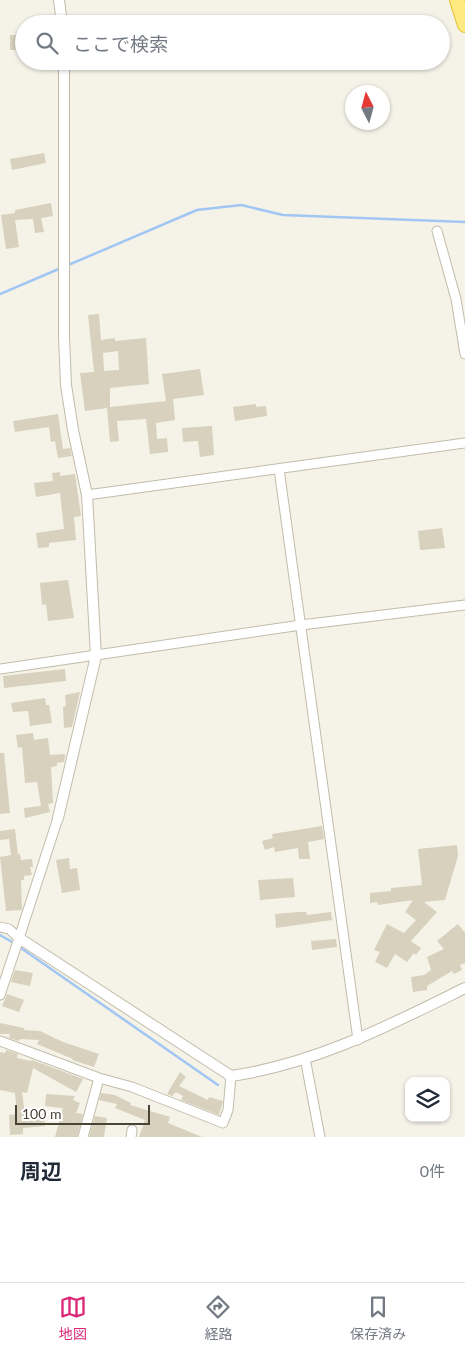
<!DOCTYPE html>
<html lang="ja">
<head>
<meta charset="utf-8">
<style>
	body { margin:0; font-family:Lato,"Noto Sans JP",sans-serif; background:#f2f2f3; color:#1f2937 }
	.controls { position:absolute; right:15px; bottom:15px; display:grid; overflow:hidden; border-radius:10px; box-shadow:0 1px 4px #0004 }
	.controls button { width:45px; height:45px; display:grid; place-items:center; padding:0; border:0; border-bottom:1px solid #e0e1e3; background:#fff; color:#1f2937; font:25px sans-serif }
	.compass { position:absolute; left:345px; top:85px; width:45px; height:45px; border-radius:50%; background:#fff; box-shadow:0 1px 4px #0004; rotate:354deg }
	.scale { position:absolute; left:15px; bottom:12px; width:135px; box-sizing:border-box; padding-left:5px; border:2px solid #484436; border-top:0; font-size:14px; line-height:18px; white-space:nowrap; color:#484436; -webkit-text-stroke:4px #fff; paint-order:stroke }
	.list { margin:0; padding:0; list-style:none }
	h2 { display:flex; justify-content:space-between; align-items:center; height:65px; margin:0; padding:0 20px; font-size:21px }
	h2 small { font-size:16px; font-weight:400; color:#747a83 }
	.icon { flex:none; width:28px; height:28px; fill:none; stroke:currentColor; stroke-width:2; stroke-linecap:round; stroke-linejoin:round }
	.map { position:relative; flex:none; width:465px; height:1137px; overflow:hidden }
	.search { position:absolute; background:#fff; box-shadow:0 1px 4px #0004; left:15px; right:15px; top:15px; height:55px; display:flex; align-items:center; gap:12px; box-sizing:border-box; padding:0 18px; border-radius:28px; color:#747a83; font-size:19px }
	.sheet { height:145px; background:#fff }
	nav { display:flex; justify-content:space-around; align-items:center; box-sizing:border-box; height:70px; border-top:1px solid #e0e1e3; background:#fff; font-size:14px; color:#747a83 }
	nav a { display:grid; justify-items:center; gap:2px }
	nav .on { color:#db2777 }
	.map>svg:first-child { display:block }
</style>
</head>
<body>
<div class="map">
<svg width="465" height="1137" viewBox="0 0 465 1137">
	<rect width="100%" height="100%" fill="#f5f3e8"/>
	<g fill="none" stroke-linecap="round" stroke-linejoin="round">
		<path stroke="#a2c6f4" stroke-width="2.5" d="M66,266l131,-56 44,-5 42,10 182,7
			M0,294l61,-26
			M0,935l14,8
			M18,946l200,139"/>
	</g>
	<path fill="#d7d1bd" fill-rule="evenodd" d="M10,35h14v15h-14z
		M44,153l2,10 -34,7 -2,-11z
		M51,203l2,13 -12,2 3,14 -9,1 -2,-14 -18,1 4,27 -13,2 -5,-34 14,-2v-3z
		M99,314l2,26 14,-2v3l31,-3 3,46 -39,4v19l56,-6 -4,-27 38,-5 4,26 -31,4 2,21 -19,3 1,16 10,-1 1,14 -18,2 -4,-35 -29,2 2,20 -9,1 -3,-34 -22,3 -5,-38 14,-1 -6,-57zM118,351l1,19 -15,1 -1,-18z
		M256,404v3l10,-1 1,10 -32,5 -2,-14z
		M58,414l5,35 7,-1 2,8 -14,2 -3,-17 -4,1 -2,-15 -34,5 -2,-11z
		M212,426l2,29 -14,2 -2,-16 -15,1 -1,-14z
		M60,472v4l15,-2 6,42 -7,1 2,23 -27,3v4l-11,1 -2,-15 28,-4 -4,-36 -24,4 -2,-14 19,-2 -1,-8z
		M442,528l3,20 -25,2 -2,-19z
		M68,580l6,38 -26,3 -2,-17 -4,1 -2,-22z
		M65,669l1,12 -62,7 -1,-12z
		M80,692l-8,35 -8,1 -1,-21 3,-1 -1,-11z
		M45,698l1,7h3l3,18 -22,3 -2,-15 -15,1 -2,-9z
		M33,733l1,7 14,-2 2,17 15,-1v3l-1,5 -7,1v3l-6,1 2,36 -5,1 2,8 -25,6 -1,-10 17,-2 -4,-24 -12,1 -3,-36 -4,1 -2,-13z
		M0,753h4l6,60 -10,1z
		M322,826l2,13 -16,3 2,17h-11l-1,-11 -23,4 -1,-5 -9,3 -3,-9 11,-3 -1,-4z
		M15,829l3,25h2l1,6 11,-1 1,8h-3l2,8 -8,1v4h-3l1,30 -16,1 -6,-54 11,-2 -2,-16 -9,1v-9z
		M457,845l1,11 -13,44 -21,2 13,10 -26,29 10,7 -5,7 -2,-2 -7,9 -12,-8 -8,14 -12,-6 5,-10 -6,-2 13,-26 17,9 12,-13 -11,-8 8,-12 -35,5 -1,-3 -7,1v-10l21,-2v-3l31,-3 -4,-36z
		M69,858l1,11 7,-1 3,22 -18,3 -6,-33z
		M293,878l2,19 -35,3 -2,-20z
		M299,912h7l1,3 24,-3 1,8 -56,8 -1,-14z
		M458,924l7,9v30l-5,2 2,5 -8,4 -2,-3 -25,15v4l-14,2 -2,-15 13,-2 7,-5 -4,-13 17,-8 -7,-8z
		M336,939l1,8 -25,3 -1,-9z
		M15,970l18,3 -3,13 -19,-4z
		M7,994l17,6 -5,12 -17,-6z
		M0,1023l24,5v2l16,1 23,11 36,12 -5,13 -22,-7 1,-1 -36,-15 2,-4 -19,-1 -1,2 -10,-3 1,-4h-10z
		M6,1050l12,4 -1,4 14,3 1,-1 51,19 -7,13 -43,-24 -6,25 -5,-1 3,22 19,-1 1,13 -22,2v6l-13,1 -1,-20 8,-1 -2,-21 -15,-3v-38l5,1z
		M180,1072l6,5 -7,9 29,14 1,-3 14,4 -4,14 -38,-15 2,-4 -7,-4 -4,4 -5,-2z
		M101,1093l14,2 16,8 -1,2 40,12 -2,6 34,14h-63l6,-17 -30,-12 2,-4 -18,-4z
		M46,1094l29,2 -2,4 7,3 -4,10 7,1 -6,23h-22l8,-29 -18,-2z
		M95,1116l12,2 -3,19h-15z"/>
	<g fill="none" stroke-linecap="round" stroke-linejoin="round">
		<defs>
			<path id="minor" d="M437,231l19,68 9,55
				M279,469l79,571
				M87,495l378,-52
				M0,669l301,-44 164,-20
				M0,927l9,2 10,9 39,-120
				M0,995l19,-57
				M0,1041l99,37 33,9 91,36 5,-13 3,-34
				M305,1058l15,79
				M83,1137l16,-59
				M131,1137l1,-7"/>
			<path id="tertiary" d="M59,0l3,24
				M58,818l38,-162 -9,-161 -14,-65 -7,-45 -2,-48v-276
				M19,938l212,138c84,-12 159,-51 234,-88"/>
			<path id="trunk" d="M457,0l8,25"/>
		</defs>
		<use href="#minor" stroke="#c1bcaa" stroke-width="11"/>
		<use href="#tertiary" stroke="#c1bcaa" stroke-width="12"/>
		<use href="#trunk" stroke="#e4be32" stroke-width="16"/>
		<use href="#minor" stroke="#fff" stroke-width="9"/>
		<use href="#tertiary" stroke="#fff" stroke-width="10"/>
		<use href="#trunk" stroke="#ffea80" stroke-width="14"/>
	</g>
</svg>
<div class="controls">
<button><svg class="icon" aria-label="layers" viewBox="0 0 24 24"><path d="M12 4l9 5-9 5-9-5zM3 14l9 5 9-5"/></svg></button>
</div>
<svg class="compass" viewBox="-18 -18 36 36"><path d="M0-13l5 13h-10z" fill="#e53935"/><path d="M0 13l5-13h-10z" fill="#747a83"/></svg>
<div class="scale">100 m</div>
<div class="search"><svg class="icon" aria-label="search" viewBox="0 0 24 24"><circle cx="10" cy="10" r="6"/><path d="M15 15l6 6"/></svg>ここで検索</div>
</div>
<section class="sheet">
<h2>周辺<small>0件</small></h2>
<ul class="list">
</ul>
</section>
<nav>
<a class="on"><svg class="icon" aria-label="map" viewBox="0 0 24 24"><path d="M3 6l6-2 6 2 6-2v14l-6 2-6-2-6 2zM9 4v14M15 6v14"/></svg>地図</a>
<a><svg class="icon" aria-label="directions" viewBox="0 0 24 24"><path d="M12 3l9 9-9 9-9-9zM9 14v-3h6M13 9l2 2-2 2"/></svg>経路</a>
<a><svg class="icon" aria-label="saved" viewBox="0 0 24 24"><path d="M7 4h10v16l-5-4-5 4z"/></svg>保存済み</a>
</nav>
</body>
</html>
